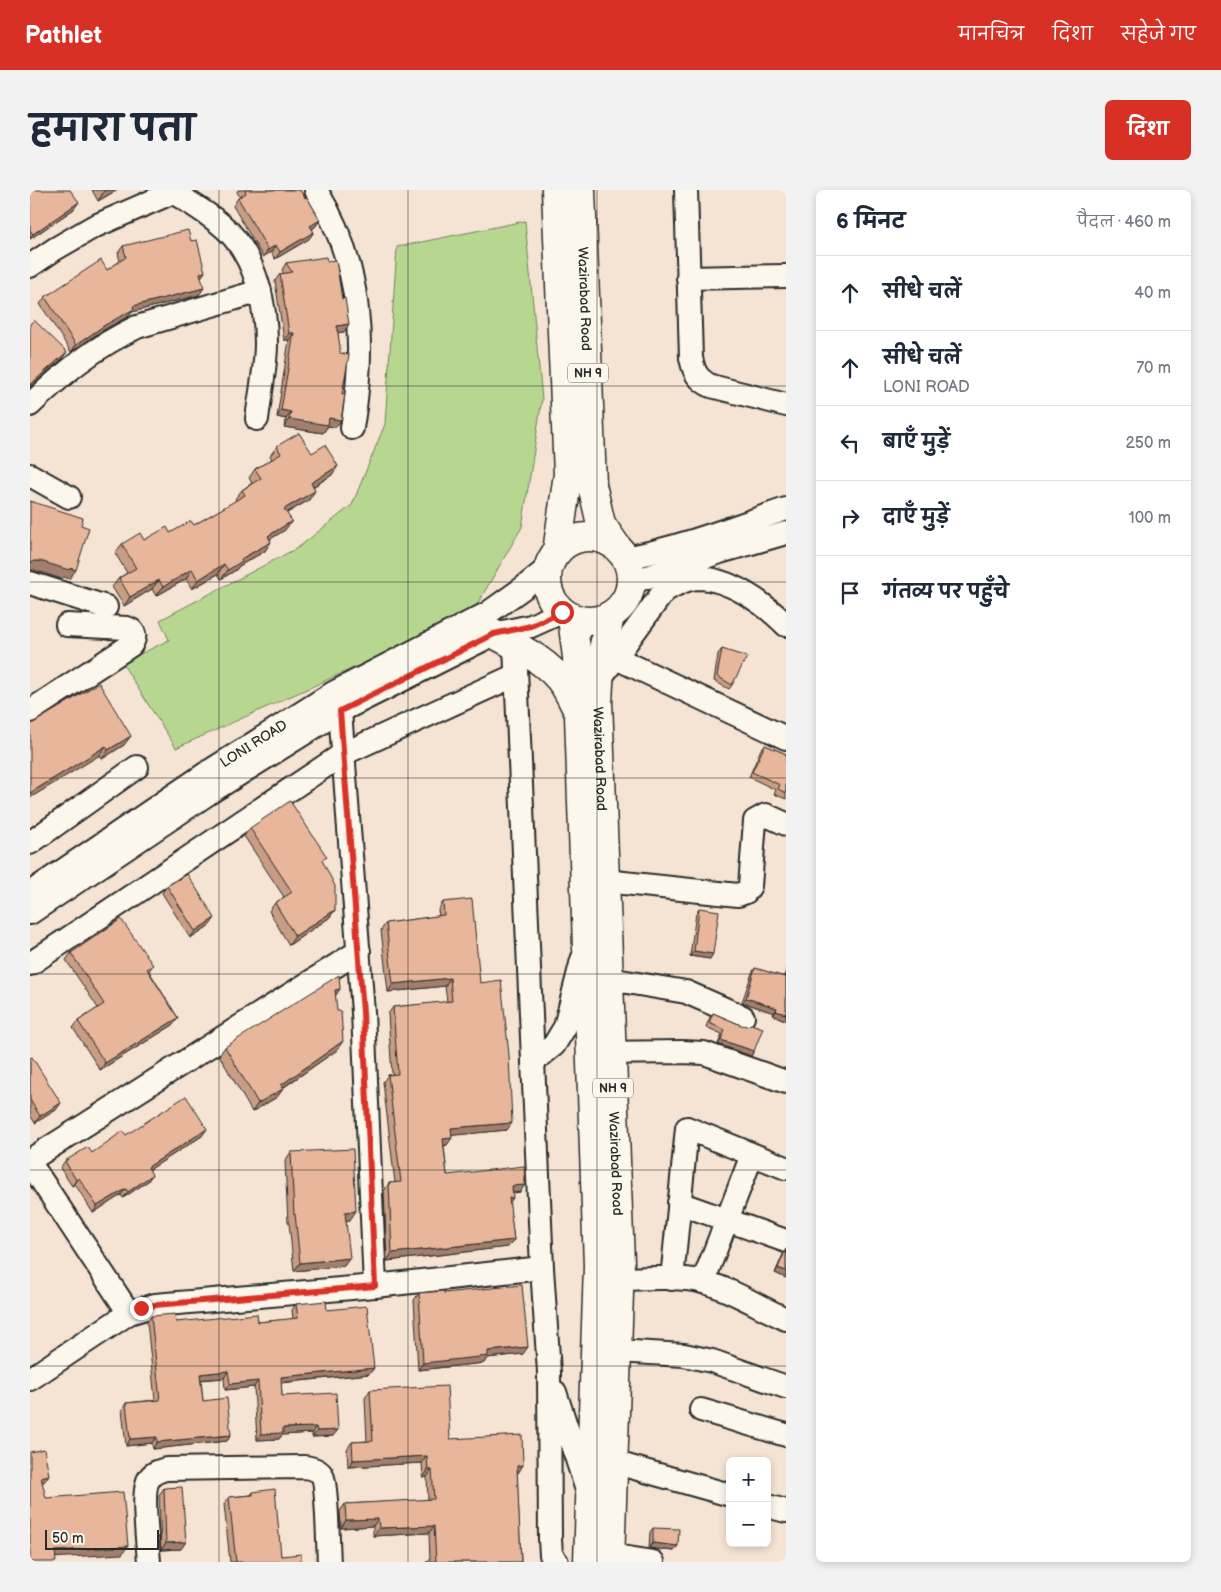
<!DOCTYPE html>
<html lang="hi">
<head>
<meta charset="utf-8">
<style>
	body { margin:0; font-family:"Balsamiq Sans","Playpen Sans Deva",sans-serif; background:#f2f2f3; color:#1f2937 }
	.controls { position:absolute; right:15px; bottom:15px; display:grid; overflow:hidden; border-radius:8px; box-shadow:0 2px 8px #0003 }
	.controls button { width:45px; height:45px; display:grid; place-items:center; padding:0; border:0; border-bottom:1px solid #e0e1e3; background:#fff; color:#1f2937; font:25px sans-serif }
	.scale { position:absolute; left:15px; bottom:12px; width:114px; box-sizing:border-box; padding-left:5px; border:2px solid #2b2b2b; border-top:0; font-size:14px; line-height:18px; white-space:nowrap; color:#2b2b2b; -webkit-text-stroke:4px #fbf7ec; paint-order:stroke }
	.stop { position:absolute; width:15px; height:15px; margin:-11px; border:4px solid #d93025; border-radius:50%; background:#fff }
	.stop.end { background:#d93025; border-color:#fff; box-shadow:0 1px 5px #0008 }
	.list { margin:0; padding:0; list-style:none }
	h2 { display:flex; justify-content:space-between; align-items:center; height:65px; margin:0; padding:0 20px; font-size:21px }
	h2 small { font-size:16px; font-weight:400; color:#747a83 }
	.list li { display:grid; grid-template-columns:32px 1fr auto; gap:15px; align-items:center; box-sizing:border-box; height:75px; padding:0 20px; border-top:1px solid #e0e1e3 }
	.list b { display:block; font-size:19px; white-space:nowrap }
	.list p { margin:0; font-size:16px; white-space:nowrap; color:#747a83 }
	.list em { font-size:16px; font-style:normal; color:#747a83 }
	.icon { flex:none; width:28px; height:28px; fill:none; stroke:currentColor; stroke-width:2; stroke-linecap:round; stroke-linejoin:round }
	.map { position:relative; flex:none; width:756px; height:1372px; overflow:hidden; border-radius:8px }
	header { display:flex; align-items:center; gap:30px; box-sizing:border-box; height:70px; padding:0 25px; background:#d93025; color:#fff }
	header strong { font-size:24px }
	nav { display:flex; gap:28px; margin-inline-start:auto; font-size:18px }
	.intro { display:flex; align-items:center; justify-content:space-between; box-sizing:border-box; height:120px; padding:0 30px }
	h1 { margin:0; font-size:35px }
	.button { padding:12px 22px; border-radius:8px; background:#d93025; color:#fff; font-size:18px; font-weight:700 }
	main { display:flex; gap:30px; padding:0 30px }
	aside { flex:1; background:#fff; border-radius:8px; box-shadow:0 2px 8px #0003 }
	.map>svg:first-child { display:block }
</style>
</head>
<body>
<header>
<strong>Pathlet</strong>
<nav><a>मानचित्र</a><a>दिशा</a><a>सहेजे गए</a></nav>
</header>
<div class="intro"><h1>हमारा पता</h1><a class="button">दिशा</a></div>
<main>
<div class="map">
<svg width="756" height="1372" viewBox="0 0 756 1372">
	<rect width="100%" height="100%" fill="#f5e4d3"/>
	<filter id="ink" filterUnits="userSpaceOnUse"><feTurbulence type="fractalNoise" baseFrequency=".02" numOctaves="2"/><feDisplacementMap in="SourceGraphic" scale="10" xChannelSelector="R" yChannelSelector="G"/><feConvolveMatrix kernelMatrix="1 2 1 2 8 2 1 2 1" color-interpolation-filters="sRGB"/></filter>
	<g filter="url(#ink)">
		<path fill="#b7d791" stroke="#71815e" d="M495,31l17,178 -20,128 -51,88 -295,133 -54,-85 47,-23 -9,-20 139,-73 53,-42 33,-81 12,-177z"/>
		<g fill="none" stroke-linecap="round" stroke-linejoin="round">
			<defs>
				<g id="minor">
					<path d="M286,0c46,74 50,154 36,238"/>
					<path d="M656,0l5,168c3,14 6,21 20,28l75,19"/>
					<path d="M143,2c20,13 40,24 56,40 27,28 37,73 37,111 0,25 -6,51 -9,76"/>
					<path d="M0,76l25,-17 38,-22 85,-37"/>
					<path d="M658,88l98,-2"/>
					<path d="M0,215c35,-33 63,-57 107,-78l123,-36"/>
					<path d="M0,285l39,22"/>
					<path d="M595,368c55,-10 108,-31 161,-49"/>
					<path d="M0,393l76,24"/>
					<path d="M600,393l90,-31 66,-19"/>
					<path d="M485,456l27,622 7,104 1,167 1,16 6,7"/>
					<path d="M586,468l170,80"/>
					<path d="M569,490l65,-89c10,-6 21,-12 33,-13 32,0 67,25 89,47"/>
					<path d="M0,521l101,-66c5,-8 5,-14 -4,-17l-60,-3"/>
					<path d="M310,521l23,301 12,274"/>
					<path d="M0,653l107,-76"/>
					<path d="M575,691l133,14 8,-3 4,-6 5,-65 11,-6 20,9"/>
					<path id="s1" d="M0,703l175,-119 128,-81 155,-80 35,-25 26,-21"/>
					<path d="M0,723l179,-120 131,-82 154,-77 37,-8 31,-14"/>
					<path d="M0,774l313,-210 173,-79"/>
					<path d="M579,789l77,13 57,25"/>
					<path d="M564,863l88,-1 22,1 82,29"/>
					<path d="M503,872l21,-17 11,-18 17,-67"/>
					<path d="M0,970l329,-209"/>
					<path d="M0,973l99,150"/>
					<path d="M649,1013l107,38"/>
					<path d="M642,1089l15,-151 99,40"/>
					<path d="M573,1090c28,-1 76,-5 101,2 29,8 55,25 82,37"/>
					<path d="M673,1092l49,-127"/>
					<path d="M587,1161l67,4 28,6 74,26"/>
					<path d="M0,1189l99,-66 26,-8 220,-19 167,-18"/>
					<path d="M525,1202l32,98"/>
					<path d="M671,1220l85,25"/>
					<path d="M583,1272l117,33"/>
					<path d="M737,1316l19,5"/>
					<path d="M580,1365l43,7"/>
					<path d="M119,1372c-1,-16 -8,-72 0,-83 3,-6 10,-8 17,-10l138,-2c7,1 14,2 18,8 5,8 6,73 7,87"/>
				</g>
				<path id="major" d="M464,444c24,13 55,28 70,51 6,9 10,19 15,28"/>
				<g id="highway">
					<path d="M526,0l12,284 -11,78"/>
					<path id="s2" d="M551,0l11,295 9,39 18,26"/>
					<circle cx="559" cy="389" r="42"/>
					<path id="s3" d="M580,426l-10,49 -2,37 22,560 -10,300"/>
					<path d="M542,428l5,39 21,609 -10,296"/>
				</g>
			</defs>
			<use href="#minor" stroke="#2b2b2b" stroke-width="26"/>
			<use href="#major" stroke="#2b2b2b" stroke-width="31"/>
			<use href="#highway" stroke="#2b2b2b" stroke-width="31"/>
			<use href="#minor" stroke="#fbf7ec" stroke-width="22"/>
			<use href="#major" stroke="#fbf7ec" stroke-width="28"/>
			<use href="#highway" stroke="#fbf7ec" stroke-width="28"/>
		</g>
		<path fill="#c89d84" stroke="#2b2b2b" d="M0,0l44,19 -44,30z
			M62,0h25l-19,11z
			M208,0h62l5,8 15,22 -5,7 -3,2 -3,10 -34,20 -4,-7 -8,5 -30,-51 5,-8 2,-1 -3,-5z
			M161,51l10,37 -2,17 -67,17 -3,4 -29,16 -29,20 -31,-48 5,-7 62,-27 13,-9 -2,-8 5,-7z
			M297,71l17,71h-6l4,62 -1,26 -5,7 -8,-1 -5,7 -39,-6 2,-8 -9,-2 12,-77h-5l-9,-59 5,-7h4l-2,-4 4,-7z
			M247,256l35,7 20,22 -19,12 -4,13 -22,13 -2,17 -15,9 -5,12 -26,15 -3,4 -15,9 -3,-5 -26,15 -6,-10 -30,17 -4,-7 -28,17 -12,-19 7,-9 8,-5 -12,-20 7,-9 22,-4 26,-7 24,-8 42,-24 -1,-2 7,-9 10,-7 -3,-5 6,-9 17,-10 -2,-3z
			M692,459l10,36 -3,4 -15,-8 4,-27z
			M0,535l94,20 -22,14 -2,-4z
			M735,555l21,9v45l-12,-5 2,-4 -27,-13 12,-28z
			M220,638l73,35 12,47 -6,8 -40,27 -20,-34 6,-8 9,-6 -40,-61z
			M137,696l43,39 -20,13 -28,-45z
			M413,712l37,81 27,147 -55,5 -5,10 -3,1 3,29 73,17 -7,1 -4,10 5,37 -6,7 -121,14 -3,-70 5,-8h6l-12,-101 5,-7h4l-4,-61 5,-7 54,-5 -2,-16 -57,6 -7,-62 5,-7 53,-7 -1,-6z
			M669,718l11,51 -20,-3 6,-43z
			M41,763l82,12 -4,6 29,47 -5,7 -73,45 -27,-42 5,-7 20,-13 -32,-48z
			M725,778l29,9 2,-8v49l-1,2 -12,-5 1,-2 -32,-11 10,-29z
			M310,799l-5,6 2,55 -54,38v1l-6,8 -25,15 -33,-57 6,-8z
			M683,823l28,12 13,26 -3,5 -33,-12 4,-10 -16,-7 4,-10z
			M0,868l26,52 -21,13 -5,-8z
			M96,945l76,1 -53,34 -1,11 -25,17 -2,-3 -28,18 -18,-29 -3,2 -12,-18 5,-7 27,-8z
			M261,962l59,68h-4l-2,46 -50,5 -5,-48h-1l-3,-62z
			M756,1059v29l-11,-5 8,-19z
			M389,1103h25l79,61 -36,4 -3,5 -66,7 -4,-70z
			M266,1114l31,6 47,58 -5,6 -88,9 1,13 51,40 -21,1v-4l-30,2 -3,4 -22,1 -3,-53 -29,3 -1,-12 -23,2 2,21 28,34 -4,6 -74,8 -1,-6 -26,3 -4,-36 4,-7 29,-3 -8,-78 4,-6 25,6h82l35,-3 -1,-9z
			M340,1200l80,49 73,26 -5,8h-1l4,89h-91l-1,-29 -56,3v-10l-32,2 -1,-17 5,-7 83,-4 -1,-23 -4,1 -1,-15 -74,4 -1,-18 5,-7 15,-1 -2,-43z
			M134,1298l17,61 -20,1 -2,-55z
			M223,1302l28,64 20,6h-71l-6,-58 5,-7 22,-2z
			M623,1338l21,23 -25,-3 1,-16z"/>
		<path fill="#a27f6c" stroke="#2b2b2b" d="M77,0h10l-19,11 6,-10z
			M49,12l-5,7 -44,30v-1l3,-4z
			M290,30l-5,7 -10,6 5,-7z
			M284,42l-5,7 -34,20 5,-7z
			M246,55l-5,7 -8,5 5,-7z
			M175,82l-5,7v-6z
			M174,98l-5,7 -67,17 -3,4 -29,16 -29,20 5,-7 57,-39z
			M319,134l-5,8 -12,1 5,-7z
			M259,143h5l-5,7h-5z
			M37,162l-5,7 -32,28v-2z
			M251,220l10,2 -5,7 -9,-2z
			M299,228l12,2 -5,7 -8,-1 -5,7 -39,-6 5,-8z
			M308,276l-6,9 -28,17 7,-9z
			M285,301l-6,9 -31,18 6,-9z
			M262,331l-7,9 -24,15 7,-9z
			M241,352l-6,9 -26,15 -3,4 -15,9 7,-9 13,-11z
			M4,371h6l36,9 -7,9 -5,-2 -2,2 -28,-9h-4v-7z
			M194,374l-6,10 -26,15 6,-9z
			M162,379l-6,10 -30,17 7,-9z
			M129,390l-7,9 -28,17 6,-9z
			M101,546l-7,9 -22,14 6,-9z
			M76,556l-6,9 -70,43v-5z
			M305,720l-6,8 -40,27 6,-9z
			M185,728l-5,7 -20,13 5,-7z
			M664,761l19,3 -3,5 -20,-3z
			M420,788l-5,8 -57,6 5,-8z
			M310,799l-6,9 1,-8z
			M716,808l31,10 -3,5 -32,-11z
			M746,821l10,3v4l-1,2 -12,-5z
			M148,828l-5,7 -73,45 5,-7z
			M691,850l33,11 -3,5 -33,-12z
			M313,851l-6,9 -62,43 8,-4 -6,8 -25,15 6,-9 23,-18z
			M31,913l-5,7 -21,13 5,-7z
			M482,933l-5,7 -61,6 5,-8z
			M177,939l-5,7 -59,38 5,-7z
			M422,948l-5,7 -9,1 5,-7z
			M122,985l-4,6 -25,17 5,-6z
			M49,988l-4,6 -3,2 4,-6z
			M495,995l-5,7 -13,2 5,-8z
			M96,999l-5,6 -28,18 4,-7z
			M479,1008h4l-5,7z
			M326,1021l-6,9 -11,1 6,-9z
			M484,1050l-6,7 -121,14 5,-8z
			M320,1068l-6,8 -50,5 6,-8z
			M748,1078l8,3v7l-11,-5z
			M498,1157l-5,7 -36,4 -3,5 -66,7 5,-7 65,-12z
			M344,1178l-5,6 -93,9 5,-6z
			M198,1181l-4,7 -28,2 4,-6z
			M228,1191l-4,6 -29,3 5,-6z
			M286,1237l-4,6 -30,2 -3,4 -22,1 4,-6 22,-6z
			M308,1240l-5,6 -21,1 5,-6z
			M201,1245l-4,6 -74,8 4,-7z
			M127,1247l-5,6 -26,3 4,-7z
			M397,1266l-5,7 -74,4 5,-7z
			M493,1275l-5,8h-6l5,-7z
			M398,1280h4l-5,7 -4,1z
			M19,1285l-5,7 -8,2 5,-7z
			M348,1329l-5,7 -32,2 5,-8z
			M404,1336l-5,7 -56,3 6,-8z
			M156,1352l-5,7 -20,1 5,-7z
			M623,1353l25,3 -4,5 -25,-3z
			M98,1356l-6,8 -72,4 5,-7z"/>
		<path fill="#e8b69a" stroke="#2b2b2b" d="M0,0h40l9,12 -46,32 -3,-4z
			M215,0h55l5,8 2,-1 13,23 -10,6 4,6 -34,20 -4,-7 -8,5 -30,-52 8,-5z
			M158,40l3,11 6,-1 8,32 -5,1 4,15 -71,18 1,3 -29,16 -29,20 -31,-48 56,-37 6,10 19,-13 -3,-11z
			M296,67l1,4 9,-1 6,39 3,-1 4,26 -12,2 3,21v6l9,2 -7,39h3l-4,26 -12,-2 -1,7 -39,-6 2,-7 -10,-2 13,-77h-5l-9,-59 12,-2 -6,-9z
			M4,130l33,32 -37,33v-61z
			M269,243l13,20 13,-8 13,21 -27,17 4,8 -31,18 8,12 -24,15 3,6 -30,17 1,2 -14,9 -4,-6 -26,16 -6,-11 -29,18 -4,-7 -29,17 -11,-19 17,-10 -14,-24 18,-11 4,7 23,-13 3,6 21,-12 3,4 51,-30 -3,-5 19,-12 -6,-9 26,-15 -4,-8z
			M0,311l53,17 -2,7 8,3 -13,42 -6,-2 -1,2 -29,-9h-6l-4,2z
			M692,459l25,8 -15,28 -15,-9z
			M69,493l32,53 -23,14 -2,-4 -76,47v-68z
			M735,555l21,9v39l-8,-4 2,-4 -28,-13z
			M260,611l37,56 -5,3 13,26v24l-40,26 -20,-33 17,-11 -42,-64z
			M157,684l28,44 -20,13 -28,-45z
			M442,709l8,84 21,-3 8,75 3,68 -61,5 1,10 -9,1 4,36 77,-9 1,19 -13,1 1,12h-4l5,42 -122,13 -3,-70 12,-1 -13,-107 10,-1 -5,-67 59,-6 -2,-23 -57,6 -7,-61 58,-8 -1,-13z
			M669,718l20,3 -6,43 -19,-3z
			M91,729l32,46 -6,4 31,49 -73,45 -27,-42 26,-17 -33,-51z
			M725,778l30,9 1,-2v39l-10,-3 1,-3 -31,-10z
			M309,785l1,14 -5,1 2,21h4l2,30 -62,44 2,4 -25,14 -33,-56z
			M683,823l28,12 6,1 4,-2 12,4 -9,23 -33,-11 4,-10 -16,-7z
			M2,867l29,46 -21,13 -10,-16v-42z
			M156,906l21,33 -59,38 4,8 -24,17 -2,-3 -29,17 -18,-28 -3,2 -11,-19 23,-14 4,6 31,-22 3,4z
			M323,959l3,62 -11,1 5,46 -50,5 -5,-49 -1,1 -3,-63z
			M756,1059v22l-8,-3z
			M492,1095l6,62 -40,4v5l-65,7 -4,-70 25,-2v2z
			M296,1111l1,9 40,-4 7,62 -93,9 1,19 54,-3 2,37 -21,1 -1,-4 -33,1v5l-22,1 -3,-53 -28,3 -2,-13 -28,3 3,27 24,-3 4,37 -74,7v-5l-27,2 -4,-36 34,-3 -9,-84 24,-2 1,8 81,-8 1,8 40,-4 -2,-14z
			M417,1196l3,53 72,-4 1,30 -6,1 4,96h-95l10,-1 -2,-35 -55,2 -1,-9 -32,1 -1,-16 89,-5 -2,-29h-4l-1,-14 -74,4 -1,-18 21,-1 -3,-51z
			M14,1259l5,26 -8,2 5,21 77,-6 5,54 -73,5 1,11h-26v-110z
			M152,1297l4,55 -20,1 -2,-55z
			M245,1299l6,67 20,-2v8h-65l-7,-65 24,-2v-3z
			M623,1338l26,1 -1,17 -25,-3z"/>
	</g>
	<g fill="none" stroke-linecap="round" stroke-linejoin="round" filter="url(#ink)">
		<path stroke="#d93025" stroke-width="6" d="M111,1118l14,-3 220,-19 -12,-274 -23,-301 154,-77 37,-8 31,-14"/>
	</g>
	<path fill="none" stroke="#2b2b2b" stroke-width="1" stroke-opacity="0.55" d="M189,0v1372M378,0v1372M567,0v1372M0,196h756M0,392h756M0,588h756M0,784h756M0,980h756M0,1176h756"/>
	<g text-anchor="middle" stroke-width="4" stroke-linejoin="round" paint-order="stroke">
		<g fill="#fbf7ec" stroke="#696865" stroke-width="1">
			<rect x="538" y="173.5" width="40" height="19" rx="4"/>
			<rect x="563" y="888.5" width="40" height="19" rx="4"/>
		</g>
		<g font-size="12" font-weight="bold" fill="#2b2b2b">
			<text x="558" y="187">NH 9</text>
			<text x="583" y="902">NH 9</text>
		</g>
		<g font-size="14" fill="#2b2b2b" stroke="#fbf7ec">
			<text dy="5" stroke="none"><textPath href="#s2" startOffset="109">Wazirabad Road</textPath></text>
			<text dy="5" stroke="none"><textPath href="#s1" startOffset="269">LONI ROAD</textPath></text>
			<text dy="5" stroke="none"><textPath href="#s3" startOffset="144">Wazirabad Road</textPath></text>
			<text dy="5" stroke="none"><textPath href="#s3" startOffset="549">Wazirabad Road</textPath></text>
		</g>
	</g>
</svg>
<div class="controls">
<button>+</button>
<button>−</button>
</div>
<div class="scale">50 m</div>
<div class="stop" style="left:532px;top:422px"></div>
<div class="stop end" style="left:111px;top:1118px"></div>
</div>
<aside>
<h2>6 मिनट<small>पैदल · 460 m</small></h2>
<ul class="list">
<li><svg class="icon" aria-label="ahead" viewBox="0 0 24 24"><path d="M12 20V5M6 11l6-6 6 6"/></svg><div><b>सीधे चलें</b></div><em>40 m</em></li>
<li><svg class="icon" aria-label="ahead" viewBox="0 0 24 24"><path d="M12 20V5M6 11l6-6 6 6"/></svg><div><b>सीधे चलें</b><p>LONI ROAD</p></div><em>70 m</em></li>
<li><svg class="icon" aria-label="left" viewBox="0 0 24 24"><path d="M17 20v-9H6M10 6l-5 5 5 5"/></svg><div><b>बाएँ मुड़ें</b></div><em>250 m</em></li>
<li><svg class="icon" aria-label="right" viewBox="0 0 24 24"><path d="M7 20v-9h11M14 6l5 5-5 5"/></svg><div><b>दाएँ मुड़ें</b></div><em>100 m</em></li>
<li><svg class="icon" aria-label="arrive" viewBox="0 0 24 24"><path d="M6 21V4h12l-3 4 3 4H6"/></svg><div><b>गंतव्य पर पहुँचे</b></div></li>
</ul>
</aside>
</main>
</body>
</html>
